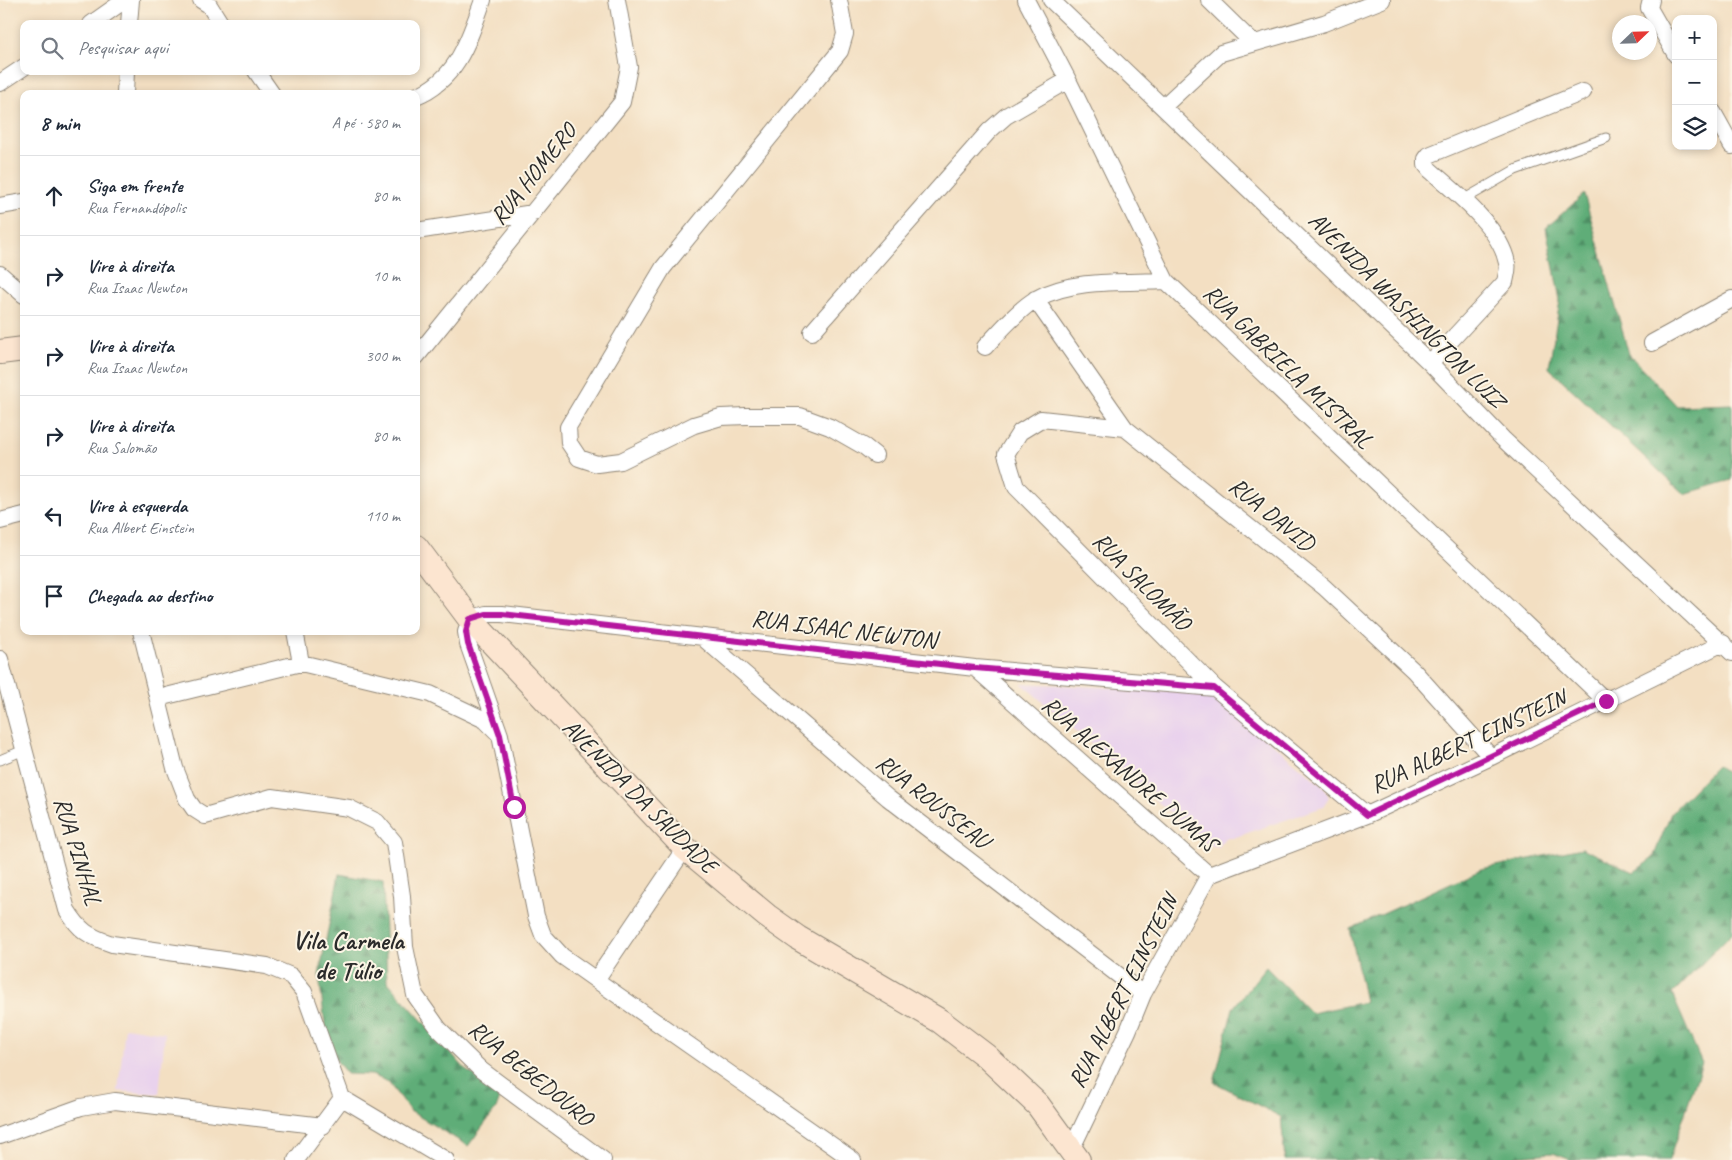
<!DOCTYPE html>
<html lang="pt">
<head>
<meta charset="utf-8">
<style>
	body { margin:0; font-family:Caveat,sans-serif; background:#f2f2f3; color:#1f2937 }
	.controls { position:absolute; right:15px; top:15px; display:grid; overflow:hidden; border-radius:10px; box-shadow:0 2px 8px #0003 }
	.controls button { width:45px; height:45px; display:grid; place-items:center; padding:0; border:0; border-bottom:1px solid #e0e1e3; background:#fff; color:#1f2937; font:25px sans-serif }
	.compass { position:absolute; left:1612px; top:15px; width:45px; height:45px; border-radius:50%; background:#fff; box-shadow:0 2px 8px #0003; rotate:67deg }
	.stop { position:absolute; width:15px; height:15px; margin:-11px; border:4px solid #b5179e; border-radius:50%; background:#fff }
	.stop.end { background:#b5179e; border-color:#fff; box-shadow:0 1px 5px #0008 }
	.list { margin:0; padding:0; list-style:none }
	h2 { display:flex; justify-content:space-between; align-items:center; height:65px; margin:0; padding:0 20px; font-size:21px }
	h2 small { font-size:16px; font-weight:400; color:#747a83 }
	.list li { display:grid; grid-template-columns:32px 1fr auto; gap:15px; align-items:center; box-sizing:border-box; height:80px; padding:0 20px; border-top:1px solid #e0e1e3 }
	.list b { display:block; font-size:19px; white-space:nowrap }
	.list p { margin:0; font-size:16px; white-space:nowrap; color:#747a83 }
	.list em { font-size:16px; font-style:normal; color:#747a83 }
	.icon { flex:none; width:28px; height:28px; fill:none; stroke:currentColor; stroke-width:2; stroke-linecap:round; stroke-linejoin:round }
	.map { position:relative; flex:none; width:1732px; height:1160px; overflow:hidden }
	.search { position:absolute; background:#fff; box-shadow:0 2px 8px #0003; left:20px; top:20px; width:400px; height:55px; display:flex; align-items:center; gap:12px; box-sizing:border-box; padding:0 18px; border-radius:10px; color:#747a83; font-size:19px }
	.panel { position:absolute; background:#fff; box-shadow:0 2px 8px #0003; left:20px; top:90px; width:400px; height:545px; border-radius:10px }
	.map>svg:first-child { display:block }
</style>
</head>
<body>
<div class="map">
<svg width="1732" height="1160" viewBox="0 0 1732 1160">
	<defs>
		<pattern id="forest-firs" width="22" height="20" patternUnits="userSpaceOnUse" patternTransform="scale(1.25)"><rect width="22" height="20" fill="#5ead78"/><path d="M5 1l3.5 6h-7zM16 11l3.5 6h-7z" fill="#4e8d63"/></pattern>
	</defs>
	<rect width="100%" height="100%" fill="#fcf5e5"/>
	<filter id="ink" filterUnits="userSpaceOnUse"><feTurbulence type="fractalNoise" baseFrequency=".02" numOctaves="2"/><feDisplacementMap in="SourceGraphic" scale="10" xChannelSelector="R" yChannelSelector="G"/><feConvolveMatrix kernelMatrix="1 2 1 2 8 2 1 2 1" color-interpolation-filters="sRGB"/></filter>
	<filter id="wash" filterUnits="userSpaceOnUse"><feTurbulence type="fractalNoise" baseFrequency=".0096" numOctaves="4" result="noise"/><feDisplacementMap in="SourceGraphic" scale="20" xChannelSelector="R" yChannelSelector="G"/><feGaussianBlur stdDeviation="1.12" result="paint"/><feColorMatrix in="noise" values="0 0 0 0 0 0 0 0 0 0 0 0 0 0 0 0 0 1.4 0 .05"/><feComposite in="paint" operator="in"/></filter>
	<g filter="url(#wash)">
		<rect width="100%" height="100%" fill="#f3dfc2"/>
		<path fill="#e9d2ed" d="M1021,683l192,10 112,95 4,10 -6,9 -90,31h-8l-6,9 -13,-3z
			M125,1027l40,6 -6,61 -41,-3z"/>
		<path fill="url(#forest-firs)" stroke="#446c52" d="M1584,194l45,160 48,52 55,-2v76l-48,14 -135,-126 11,-68 -14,-72z
			M1717,765l15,12v156l-60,61 30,69 -33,97h-98l-18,-7 -37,3 -3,4h-228l-4,-43 -67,-35 19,-74 33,-41 45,46 54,-11 -15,-73 131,-60 101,-21 52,24 19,-14 18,-45z
			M339,874l44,8 4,99 80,90 35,21 -6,17 -28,37 -58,-35 -22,-29 -16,-7 -25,-1 -19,-24 -9,-75z"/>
	</g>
	<g filter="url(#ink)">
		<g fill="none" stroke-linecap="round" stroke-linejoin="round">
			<defs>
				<path id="lane" d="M1463,200l52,-30 91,-32
					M0,760l24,-10"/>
				<path id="street" d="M201,0l8,5 12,19
					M839,0l6,34 -5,17 -177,217 -95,159 1,16 10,15 18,6 24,-3 73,-36 27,-8 25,-1h54l30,11 35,20 10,8
					M1026,0l42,80 98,201 440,420
					M1051,0l379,363 73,76 229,214
					M1209,0l43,42
					M1651,0l-2,8 27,47
					M91,24l34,-24
					M129,24l2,-24
					M256,71l16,23
					M0,83l24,-16
					M125,94l1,-23
					M416,96c42,-17 53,-57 67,-96
					M1164,106l57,-53 103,-30 58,-23
					M1713,112l19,34
					M0,206l24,-4
					M416,231l117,-18
					M0,274l24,21
					M1035,299l90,129 199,159 90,84 77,86
					M812,332l177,-201 17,-15 62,-36
					M1652,343l80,-44
					M985,347c14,-15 34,-38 51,-48 38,-21 88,-16 130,-18
					M416,357l206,-255 7,-35 -12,-67
					M1430,363l75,-81c1,-6 4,-14 2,-19 -7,-36 -51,-70 -77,-93l-4,-5v-6l3,-4 154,-63
					M1125,428l-84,-9 -21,13 -14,22 10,33 199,201 152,127
					M0,521l24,-6
					M141,631l34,137 12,31 7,10 11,7 67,-19 77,11 28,14 17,20 8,54 3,51 10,48 24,34 42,41 122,90
					M295,631l6,32
					M702,637l186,161 255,196
					M0,659l67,251c13,21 21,26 45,34l155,22 24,10 13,16 38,106
					M975,668l234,207
					M158,698l143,-35 129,31 55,26 13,13
					M596,980l89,-132
					M342,1098l104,62
					M0,1136l81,-29 34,-6 208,25
					M1072,1158l-2,-6 58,-121 15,-37 66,-119 158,-60 124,-58 232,-114
					M296,1160l46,-62
					M853,1160l-257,-180 -34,-24 -19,-21 -7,-19 -36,-181 -32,-91 -2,-12 4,-13 16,-5h16l473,54 240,20"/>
				<path id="secondary" d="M0,352l24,-3
					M416,547l54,72 215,229 82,68 31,22 142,83 46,35 52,49 40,55"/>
			</defs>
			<use href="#lane" stroke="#8f8576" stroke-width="11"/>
			<use href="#street" stroke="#8f8576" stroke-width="18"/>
			<use href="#secondary" stroke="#8f8576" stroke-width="26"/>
			<use href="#lane" stroke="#fff" stroke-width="9"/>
			<use href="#street" stroke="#fff" stroke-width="16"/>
			<use href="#secondary" stroke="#fce5d0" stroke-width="24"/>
		</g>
	</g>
	<g fill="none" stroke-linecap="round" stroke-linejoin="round" filter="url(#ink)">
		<path stroke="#b5179e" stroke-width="6" d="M514,807l-14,-72 -32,-91 -2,-12 4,-13 16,-5h16l473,54 239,20 153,127 239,-114"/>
	</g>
	<g text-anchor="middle" stroke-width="4" stroke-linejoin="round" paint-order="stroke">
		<g font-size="24" fill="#2b2b2b" stroke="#fcf5e5">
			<text transform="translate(533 174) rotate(-51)" y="8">RUA HOMERO</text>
			<text transform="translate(1407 310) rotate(45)" y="8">AVENIDA WASHINGTON LUIZ</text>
			<text transform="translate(1288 366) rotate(44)" y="8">RUA GABRIELA MISTRAL</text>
			<text transform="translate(1272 514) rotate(39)" y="8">RUA DAVID</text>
			<text transform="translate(1142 581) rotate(45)" y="8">RUA SALOMÃO</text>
			<text transform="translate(844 629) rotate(7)" y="8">RUA ISAAC NEWTON</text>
			<text transform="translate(1468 741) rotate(-25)" y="8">RUA ALBERT EINSTEIN</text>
			<text transform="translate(1130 774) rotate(41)" y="8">RUA ALEXANDRE DUMAS</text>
			<text transform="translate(640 796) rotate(45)" y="8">AVENIDA DA SAUDADE</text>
			<text transform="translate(933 801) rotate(38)" y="8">RUA ROUSSEAU</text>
			<text transform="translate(78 851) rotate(73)" y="8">RUA PINHAL</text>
			<text transform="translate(1123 991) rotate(-63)" y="8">RUA ALBERT EINSTEIN</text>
			<text transform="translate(531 1073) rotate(39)" y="8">RUA BEBEDOURO</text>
		</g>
		<g font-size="26" font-weight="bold" fill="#2b2b2b" stroke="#fcf5e5">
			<text x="348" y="949">Vila Carmela<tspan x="348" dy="30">de Túlio</tspan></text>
		</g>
	</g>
</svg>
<div class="controls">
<button>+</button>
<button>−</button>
<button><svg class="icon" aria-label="layers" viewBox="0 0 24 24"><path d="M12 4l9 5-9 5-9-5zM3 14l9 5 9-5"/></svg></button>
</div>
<svg class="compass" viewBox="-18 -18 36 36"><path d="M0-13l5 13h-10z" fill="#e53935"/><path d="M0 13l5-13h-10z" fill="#747a83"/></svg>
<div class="stop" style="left:514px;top:807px"></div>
<div class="stop end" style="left:1606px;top:701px"></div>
<div class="search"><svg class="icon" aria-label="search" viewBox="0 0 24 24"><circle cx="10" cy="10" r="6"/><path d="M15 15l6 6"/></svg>Pesquisar aqui</div>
<section class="panel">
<h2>8 min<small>A pé · 580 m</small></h2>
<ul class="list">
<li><svg class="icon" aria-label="ahead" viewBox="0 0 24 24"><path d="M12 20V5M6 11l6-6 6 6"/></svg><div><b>Siga em frente</b><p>Rua Fernandópolis</p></div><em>80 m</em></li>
<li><svg class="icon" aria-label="right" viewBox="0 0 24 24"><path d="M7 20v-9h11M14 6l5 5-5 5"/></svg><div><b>Vire à direita</b><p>Rua Isaac Newton</p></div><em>10 m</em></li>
<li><svg class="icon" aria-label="right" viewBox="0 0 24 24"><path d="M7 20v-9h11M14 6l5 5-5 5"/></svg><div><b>Vire à direita</b><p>Rua Isaac Newton</p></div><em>300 m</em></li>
<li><svg class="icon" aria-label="right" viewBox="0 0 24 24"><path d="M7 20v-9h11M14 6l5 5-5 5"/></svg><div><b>Vire à direita</b><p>Rua Salomão</p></div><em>80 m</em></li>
<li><svg class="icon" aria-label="left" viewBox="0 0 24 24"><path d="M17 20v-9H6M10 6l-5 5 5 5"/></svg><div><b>Vire à esquerda</b><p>Rua Albert Einstein</p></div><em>110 m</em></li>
<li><svg class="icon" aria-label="arrive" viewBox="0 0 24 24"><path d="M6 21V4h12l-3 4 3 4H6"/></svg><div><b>Chegada ao destino</b></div></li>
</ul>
</section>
</div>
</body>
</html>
